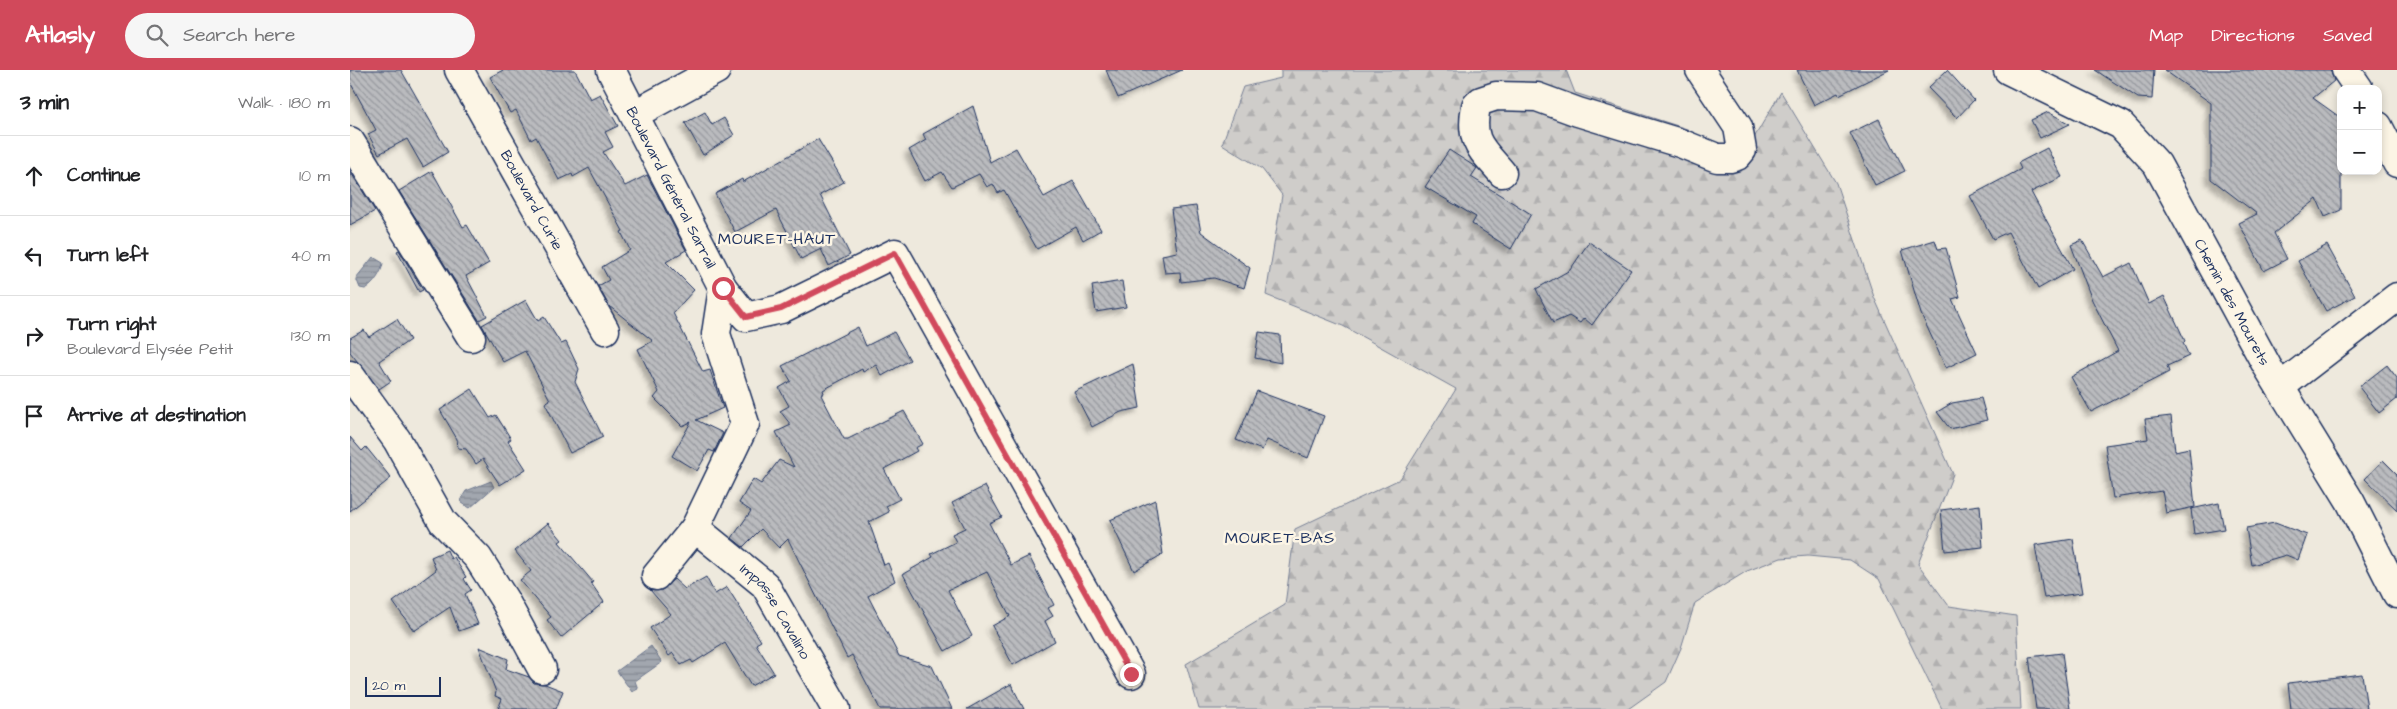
<!DOCTYPE html>
<html lang="en">
<head>
<meta charset="utf-8">
<style>
	body { margin:0; font-family:"Architects Daughter",sans-serif; background:#f6f6f6; color:#202124 }
	.controls { position:absolute; right:15px; top:15px; display:grid; overflow:hidden; border-radius:10px; box-shadow:0 2px 8px #0003 }
	.controls button { width:45px; height:45px; display:grid; place-items:center; padding:0; border:0; border-bottom:1px solid #e0e0e0; background:#fff; color:#202124; font:25px sans-serif }
	.scale { position:absolute; left:15px; bottom:12px; width:76px; box-sizing:border-box; padding-left:5px; border:2px solid #1b2f5e; border-top:0; font-size:14px; line-height:18px; white-space:nowrap; color:#1b2f5e; -webkit-text-stroke:4px #fcf5e5; paint-order:stroke }
	.stop { position:absolute; width:15px; height:15px; margin:-11px; border:4px solid #d1495b; border-radius:50%; background:#fff }
	.stop.end { background:#d1495b; border-color:#fff; box-shadow:0 1px 5px #0008 }
	.list { margin:0; padding:0; list-style:none }
	h2 { display:flex; justify-content:space-between; align-items:center; height:65px; margin:0; padding:0 20px; font-size:21px }
	h2 small { font-size:16px; font-weight:400; color:#757577 }
	.list li { display:grid; grid-template-columns:32px 1fr auto; gap:15px; align-items:center; box-sizing:border-box; height:80px; padding:0 20px; border-top:1px solid #e0e0e0 }
	.list b { display:block; font-size:19px; white-space:nowrap }
	.list p { margin:0; font-size:16px; white-space:nowrap; color:#757577 }
	.list em { font-size:16px; font-style:normal; color:#757577 }
	.icon { flex:none; width:28px; height:28px; fill:none; stroke:currentColor; stroke-width:2; stroke-linecap:round; stroke-linejoin:round }
	.map { position:relative; flex:none; width:2047px; height:639px; overflow:hidden }
	header { display:flex; align-items:center; gap:30px; box-sizing:border-box; height:70px; padding:0 25px; background:#d1495b; color:#fff }
	header strong { font-size:24px }
	nav { display:flex; gap:28px; margin-inline-start:auto; font-size:18px }
	.search { width:350px; height:45px; background:#f6f6f6; display:flex; align-items:center; gap:12px; box-sizing:border-box; padding:0 18px; border-radius:28px; color:#757577; font-size:19px }
	main { display:flex }
	aside { flex:1; background:#fff }
	.map>svg:first-child { display:block }
</style>
</head>
<body>
<header>
<strong>Atlasly</strong>
<div class="search"><svg class="icon" aria-label="search" viewBox="0 0 24 24"><circle cx="10" cy="10" r="6"/><path d="M15 15l6 6"/></svg>Search here</div>
<nav><a>Map</a><a>Directions</a><a>Saved</a></nav>
</header>
<main>
<aside>
<h2>3 min<small>Walk · 180 m</small></h2>
<ul class="list">
<li><svg class="icon" aria-label="ahead" viewBox="0 0 24 24"><path d="M12 20V5M6 11l6-6 6 6"/></svg><div><b>Continue</b></div><em>10 m</em></li>
<li><svg class="icon" aria-label="left" viewBox="0 0 24 24"><path d="M17 20v-9H6M10 6l-5 5 5 5"/></svg><div><b>Turn left</b></div><em>40 m</em></li>
<li><svg class="icon" aria-label="right" viewBox="0 0 24 24"><path d="M7 20v-9h11M14 6l5 5-5 5"/></svg><div><b>Turn right</b><p>Boulevard Elysée Petit</p></div><em>130 m</em></li>
<li><svg class="icon" aria-label="arrive" viewBox="0 0 24 24"><path d="M6 21V4h12l-3 4 3 4H6"/></svg><div><b>Arrive at destination</b></div></li>
</ul>
</aside>
<div class="map">
<svg width="2047" height="639" viewBox="0 0 2047 639">
	<defs>
		<pattern id="forest-firs" width="22" height="20" patternUnits="userSpaceOnUse" patternTransform="scale(1.25)"><rect width="22" height="20" fill="#cfcdca"/><path d="M5 1l3.5 6h-7zM16 11l3.5 6h-7z" fill="#b1b0b0"/></pattern>
		<pattern id="water-rules" width="6" height="5" patternUnits="userSpaceOnUse" patternTransform="scale(1.25)"><rect width="6" height="5" fill="#a2a7af"/><path d="M0 2.5h6" fill="none" stroke="#838892"/></pattern>
		<pattern id="building-back-hatch" width="6" height="6" patternUnits="userSpaceOnUse" patternTransform="scale(1.25)"><rect width="6" height="6" fill="#babbbe"/><path d="M-1 5l2 2M0 0l6 6M5-1l2 2" fill="none" stroke="#96989e"/></pattern>
		<filter id="shadow"><feDropShadow dx="-4.5" dy="4.5" stdDeviation="2.5" flood-color="#0004"/></filter>
	</defs>
	<rect width="100%" height="100%" fill="#eee9dd"/>
	<filter id="ink" filterUnits="userSpaceOnUse"><feTurbulence type="fractalNoise" baseFrequency=".02" numOctaves="2"/><feDisplacementMap in="SourceGraphic" scale="10" xChannelSelector="R" yChannelSelector="G"/><feConvolveMatrix kernelMatrix="1 2 1 2 8 2 1 2 1" color-interpolation-filters="sRGB"/></filter>
	<g filter="url(#ink)">
		<path fill="url(#forest-firs)" stroke="#757e94" d="M931,0h285l9,23 112,36 54,31 40,-68 55,91 38,114 79,177 -35,90 31,42 67,10 5,93h-79l-63,-130 -29,-19 -42,-4 -27,2 -34,13 -52,32 -14,45 -15,34 -38,27h-429l-13,-45 99,-59 10,-76 105,-50 56,-90 -113,-63 -77,-31 16,-100 -20,-26 -40,-25 21,-57 38,-9z"/>
		<path fill="url(#water-rules)" stroke="#6c778f" d="M23,187l10,6c-1,9 -10,23 -18,26l-5,-1 -4,-10z
			M141,411l3,6 -24,21 -8,-5 -1,-4 5,-8z
			M301,576l11,16 -27,19 3,8 -6,3 -15,-21z"/>
		<path fill="url(#building-back-hatch)" stroke="#1b2f5e" filter="url(#shadow)" d="M0,0h51l47,82 -25,15 -16,-28 -28,15 -11,-20 8,-4 -26,-48z
			M153,0h72l15,29 10,-5 18,32 -13,6 8,15 -10,5 22,34 22,-11 39,75 -20,12 28,28 -21,23 30,59 7,-2 13,38 -27,12 27,13 -9,19 -5,-2 -12,21 -25,-15 19,-34 -9,4 -28,-28 5,-6 -21,-43 15,-8 -44,-35 -11,-20 11,-6 -7,-13 28,-17 -9,-18 2,-1 -34,-63 -16,9 -1,-3 -13,6 -23,-43 -5,3 -15,-30 -6,3 -20,-36z
			M756,0h76l-64,28z
			M1447,0h92l-50,25 -1,-2 -24,12z
			M1597,0l27,30 -17,18 -29,-30z
			M1745,0h59l-2,29 -14,-1z
			M1814,0h167l3,11 -21,17 28,20v92l-16,7 -8,-18 -43,34 13,26 -23,12 -25,-48 18,-9 -46,-35v-76z
			M623,36l17,56 26,-14 28,49 29,-16 28,49 -18,10 -7,-13 -39,22 -33,-59 -6,3 -5,-9 -6,3 -8,-13 -27,13 -10,-15 -17,9 -16,-31 17,-10 -3,-6z
			M355,42l7,13 12,-7 10,17 -31,20 -18,-32z
			M1698,42l22,12 -30,14 -9,-18z
			M1529,49l26,52 -30,14 -25,-52z
			M468,69l26,43 -24,13 30,60 -21,11 -8,-17 -20,10 -25,-49 -41,22 -20,-38 27,-15 1,3z
			M1697,78l15,29 -31,15 42,77 -35,20 -30,-57 -15,7 -23,-43 51,-27 -3,-6z
			M1099,80l28,18 -6,9 60,37 -20,35 -39,-25 4,-7 -51,-30z
			M0,101l25,40 -25,14z
			M82,101l31,56 4,-2 22,38 -23,13 21,40 -8,4 -80,-129z
			M846,136l5,26 49,36 -6,20 -30,-10 -33,4 -1,-10 -15,1 -3,-18 15,-3 -6,-43z
			M1585,170l3,9 8,-1 14,49 -8,2 25,54 -31,15 -25,-54 -19,-64z
			M1732,170l21,37 28,-14 18,41 15,-8 21,45 -2,2 6,13 -22,10 2,6 -78,40 -20,-35 47,-26 -26,-51 -21,-55z
			M1239,172l42,28 -39,55 -8,-7 -4,5 -11,-7 -16,7 -17,-34 34,-19z
			M1977,175l28,51 -29,15 -28,-50z
			M49,180l24,40 -4,2 -22,-41z
			M772,211l4,26 -30,5 -4,-26z
			M176,230l12,21 6,-4 17,27 5,-2 13,27 -4,13 28,55 -33,16 -25,-50 5,-3 -25,-49 -22,11 -21,-37z
			M47,249l13,21 -31,21 12,20 -12,8 -29,-37v-14l14,-8 5,7z
			M508,257l8,19 28,-14 16,28 -28,16 -6,-11 -13,7 -1,-3 -39,21 1,3 -3,2 23,44h4l56,-28 19,33 -8,4 2,3 -33,18 16,30 -14,7 3,6 -20,10 15,43 4,-2 7,18 -27,15 31,60 33,10 20,43h-72l-28,-54 -5,3 -59,-119 -9,9 -18,-19 -18,18 -11,-9 19,-27 -12,-8 14,-24 8,5 18,-24 15,7 -18,-35 15,-7 -11,-14 9,-5 -10,-18 12,-7 -9,-15z
			M909,262l21,3 1,28 -26,-5z
			M783,294l7,44 -19,4 -29,15 -18,-35z
			M2037,295l10,13v21l-18,14 -20,-26z
			M122,319l18,29 6,-3 15,24 -3,2 18,28 -26,16 -17,-26 -7,5 -10,-15 -8,-1 -1,-9 -17,-29z
			M907,321l67,25 -16,42 -41,-18 -5,10 -26,-10z
			M1631,328l6,22 -37,9 -13,-17 15,-9z
			M1821,346l4,35 14,-3 6,59 -29,6 -4,-22 -49,7 -8,-53 43,-6 -3,-20z
			M0,367l12,14 4,-4 25,31 -41,33z
			M2033,390l14,14v36l-32,-31z
			M635,416l17,31 -13,6 22,42 18,-9 25,49 -6,3 5,8 -8,5 10,20 -42,24 -21,-39 18,-10 -23,-44 -39,18 24,46 -27,15 -42,-77 30,-17 -2,-3 25,-12 -4,-8 13,-6 -13,-25z
			M805,430l8,54 -29,17 -24,-51z
			M1869,433l5,26 -30,5 -3,-25z
			M1630,435l3,42 -38,4 -4,-41z
			M198,453l14,17 -3,2 34,40 -2,1 13,19 -43,36 -14,-18 4,-3 -31,-37 11,-9 -16,-20z
			M1925,453l32,12 -9,25 -12,-5 -34,10 -6,-37z
			M1723,469l9,54 -38,5 -9,-53z
			M97,480l4,9 3,-2 12,20 -2,2 7,11 -6,4 13,30 -19,7 -9,-24 -36,24 -21,-29 43,-32 -5,-13z
			M356,507l9,17 12,-7 34,54 -5,3 18,29 -23,13 -26,-43 -32,20 -2,-3 -10,5 -8,-12 -4,3 -19,-28 21,-14 -21,-24h12l12,-11 11,10z
			M129,577l29,12 -2,10 23,8 5,6 11,1 18,7 -7,18h-58l4,-10 -7,-3 1,-4z
			M1712,583l8,56h-34l-7,-52z
			M2012,604l5,35h-76l-3,-26z
			M661,614l13,25h-57z"/>
		<g fill="none" stroke-linecap="round" stroke-linejoin="round">
			<defs>
				<g id="minor">
					<path id="s1" d="M109,0l146,260"/>
					<path id="s2" d="M261,0l112,218 23,29 35,-8 114,-56 236,421"/>
					<path id="s3" d="M1658,0l113,55 36,39 110,202 83,135 47,93"/>
					<path d="M1996,0l13,19"/>
					<path d="M285,44l81,-44"/>
					<path d="M2028,56l19,37"/>
					<path d="M0,71l121,196"/>
					<path d="M1152,103c-21,-25 -33,-31 -26,-67l5,-5 15,-5 41,1 41,15 102,31 37,15h13l7,-2 5,-6 -4,-23 -38,-57"/>
					<path id="s4" d="M373,218l-7,46 29,90 -50,104 70,57 71,124"/>
					<path d="M0,305l47,65 46,82 35,36 26,41 38,70"/>
					<path d="M1930,317l117,-90"/>
					<path d="M306,506l39,-48"/>
				</g>
			</defs>
			<use href="#minor" stroke="#1b2f5e" stroke-width="31"/>
			<use href="#minor" stroke="#fcf5e5" stroke-width="28"/>
		</g>
	</g>
	<g fill="none" stroke-linecap="round" stroke-linejoin="round" filter="url(#ink)">
		<path stroke="#d1495b" stroke-width="6" d="M373,218l23,29 35,-8 114,-56 236,421"/>
	</g>
	<g text-anchor="middle" stroke-width="5" stroke-linejoin="round" paint-order="stroke">
		<g font-size="15" fill="#1b2f5e" stroke="#fcf5e5">
			<text dy="5" stroke="none"><textPath href="#s2" startOffset="132">Boulevard Général Sarrail</textPath></text>
			<text dy="5" stroke="none"><textPath href="#s1" startOffset="149">Boulevard Curie</textPath></text>
			<text dy="5" stroke="none"><textPath href="#s3" startOffset="336">Chemin des Mourets</textPath></text>
			<text dy="5" stroke="none"><textPath href="#s4" startOffset="374">Impasse Cavalino</textPath></text>
		</g>
		<g font-size="16" letter-spacing="1" fill="#1b2f5e" stroke="#fcf5e5">
			<text x="427" y="174">MOURET-HAUT</text>
			<text x="930" y="473">MOURET-BAS</text>
		</g>
	</g>
</svg>
<div class="controls">
<button>+</button>
<button>−</button>
</div>
<div class="scale">20 m</div>
<div class="stop" style="left:373px;top:218px"></div>
<div class="stop end" style="left:781px;top:604px"></div>
</div>
</main>
</body>
</html>
